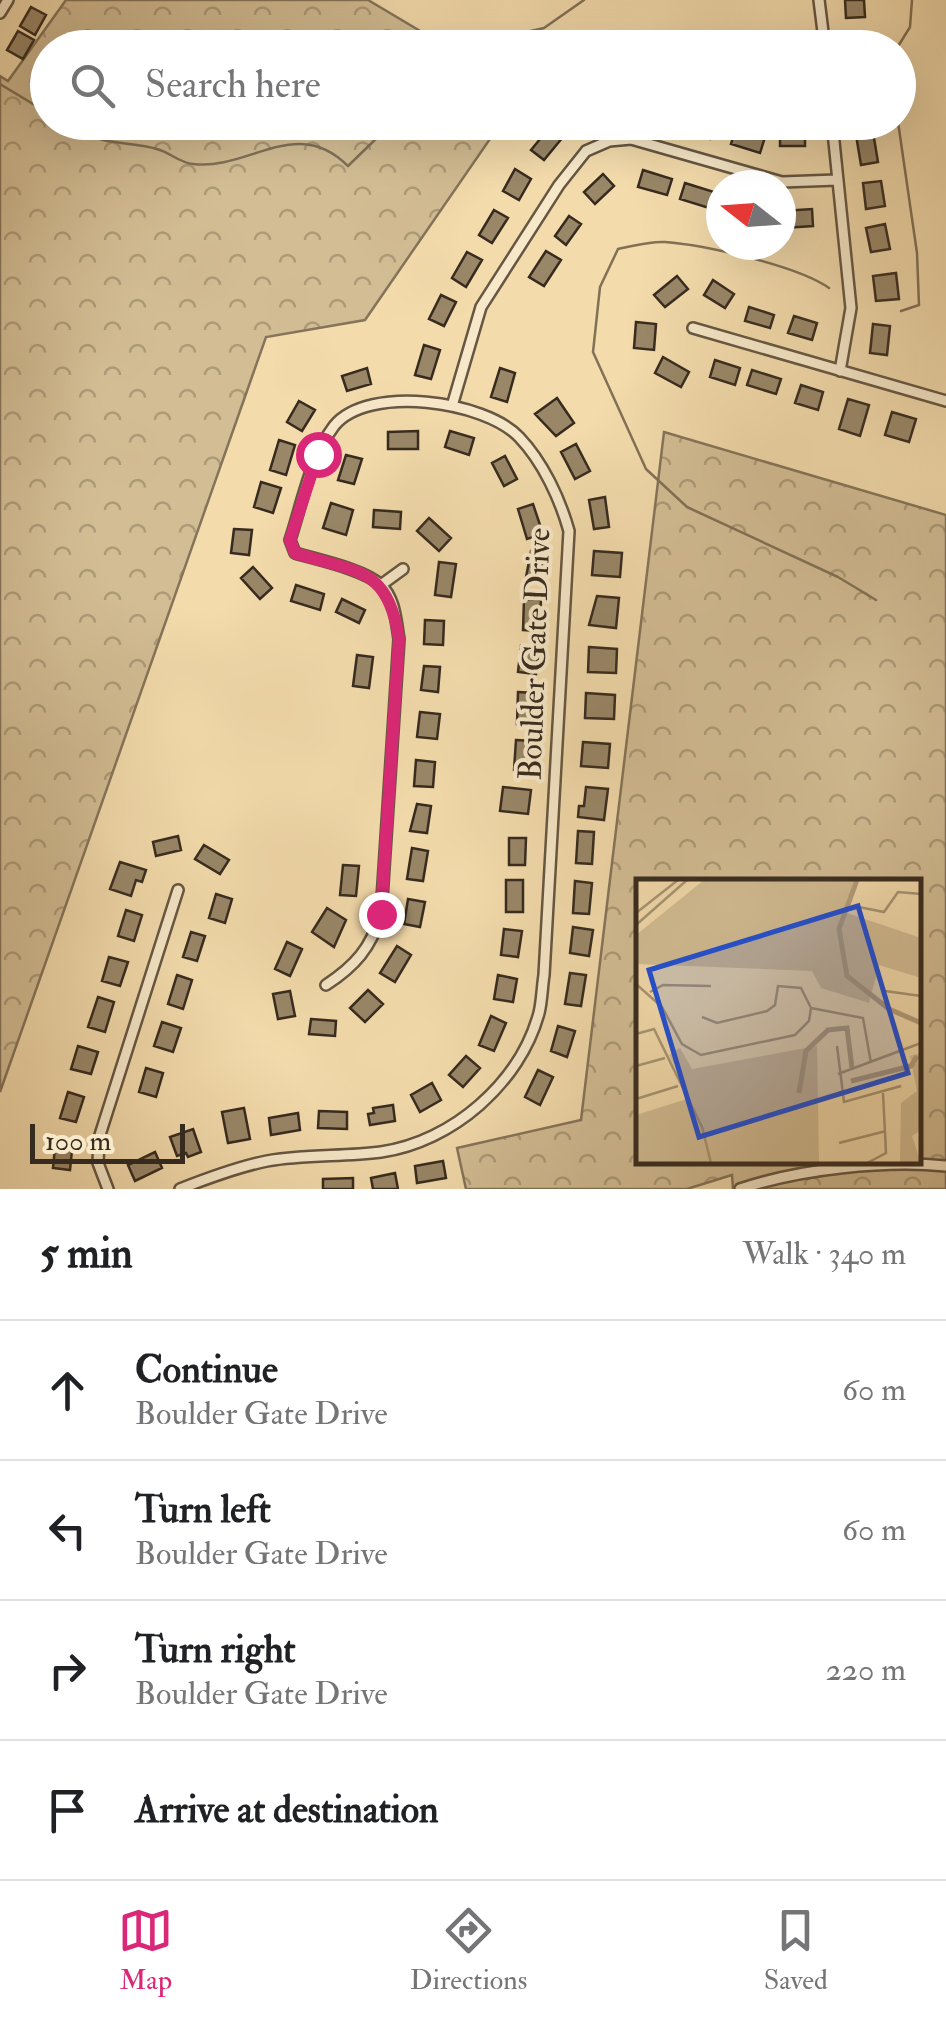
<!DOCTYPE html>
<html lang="en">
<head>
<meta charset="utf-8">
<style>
	body { margin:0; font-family:"IM FELL Double Pica",serif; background:#f2f2f2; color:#202124 }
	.compass { position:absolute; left:706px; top:170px; width:90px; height:90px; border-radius:50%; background:#fff; box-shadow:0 10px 40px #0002; rotate:287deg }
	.scale { position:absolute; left:30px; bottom:25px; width:155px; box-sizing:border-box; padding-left:10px; border:5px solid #372b1f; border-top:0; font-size:28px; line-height:35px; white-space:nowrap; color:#372b1f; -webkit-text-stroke:8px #f7e8c9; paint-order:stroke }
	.stop { position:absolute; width:30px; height:30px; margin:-22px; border:8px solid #db2777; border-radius:50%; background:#fff }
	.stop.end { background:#db2777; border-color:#fff; box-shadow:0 2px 10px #0008 }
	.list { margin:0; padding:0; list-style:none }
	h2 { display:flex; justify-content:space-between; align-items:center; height:130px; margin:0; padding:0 40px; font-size:42px }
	h2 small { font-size:32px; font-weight:400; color:#757577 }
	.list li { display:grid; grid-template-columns:65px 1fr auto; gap:30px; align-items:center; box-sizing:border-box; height:140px; padding:0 40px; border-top:2px solid #e0e0e0 }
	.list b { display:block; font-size:38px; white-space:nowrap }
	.list p { margin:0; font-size:32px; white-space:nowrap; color:#757577 }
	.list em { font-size:32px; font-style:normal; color:#757577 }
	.icon { flex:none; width:55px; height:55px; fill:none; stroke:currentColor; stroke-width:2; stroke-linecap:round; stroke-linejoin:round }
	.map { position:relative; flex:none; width:946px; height:1189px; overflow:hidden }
	.search { position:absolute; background:#fff; box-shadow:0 10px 40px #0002; left:30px; right:30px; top:30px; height:110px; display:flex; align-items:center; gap:25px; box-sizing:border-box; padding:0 35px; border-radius:55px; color:#757577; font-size:38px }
	.sheet { height:690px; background:#fff }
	nav { display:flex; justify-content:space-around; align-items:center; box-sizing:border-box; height:140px; border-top:2px solid #e0e0e0; background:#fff; font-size:28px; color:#757577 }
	nav a { display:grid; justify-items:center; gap:5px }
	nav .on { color:#db2777 }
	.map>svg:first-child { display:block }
</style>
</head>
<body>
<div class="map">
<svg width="946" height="1189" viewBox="0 0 946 1189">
	<defs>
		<pattern id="forest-crowns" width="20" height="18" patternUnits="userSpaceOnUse" patternTransform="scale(2.5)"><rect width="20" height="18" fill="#d3bd94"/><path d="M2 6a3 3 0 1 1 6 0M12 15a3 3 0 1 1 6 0" fill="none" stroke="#ac9a78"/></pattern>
	</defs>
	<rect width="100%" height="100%" fill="#f3dbac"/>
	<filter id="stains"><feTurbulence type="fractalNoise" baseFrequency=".002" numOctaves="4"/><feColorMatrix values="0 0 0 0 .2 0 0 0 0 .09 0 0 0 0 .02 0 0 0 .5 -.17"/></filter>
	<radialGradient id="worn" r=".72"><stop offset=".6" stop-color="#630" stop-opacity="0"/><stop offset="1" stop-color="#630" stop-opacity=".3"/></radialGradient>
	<path fill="url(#forest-crowns)" stroke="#85745a" stroke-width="2.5" fill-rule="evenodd" d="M66,0h302l79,47 -399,1v74l453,1 -136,197 -99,17 -266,755v-1016l8,5z
		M664,432l282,83v674h-213l-1,-14 -45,14h-221l-9,-41 124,-28zM638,882h280v280h-280z"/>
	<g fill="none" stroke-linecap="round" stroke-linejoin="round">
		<path stroke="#817157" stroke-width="2.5" d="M496,48l17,-13 31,-7 40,-28
			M897,48l13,-21 2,-27
			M0,84l48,29
			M68,122c12,7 22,14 35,18 18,4 37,4 54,9 12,3 23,14 36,15 56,7 103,-50 155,2l35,-34 27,-10
			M898,122l19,131 2,52 -18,6
			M829,288c-31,-22 -124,-43 -164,-46 -15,-1 -32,4 -47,7l-18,38 -7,65 53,117 41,38 151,70 38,23"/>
	</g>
	<path fill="#998768" stroke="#372b1f" stroke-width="2.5" d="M845,0h19l1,17 -19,1z
		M31,7l15,8 -11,20 -15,-9z
		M18,31l16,9 -11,19 -16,-9z
		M689,122h26l-5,17 -24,-8z
		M780,122h25v24h-25z
		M550,127l13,10 -19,23 -13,-10z
		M736,128l29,9 -5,16 -29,-9z
		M873,132l5,30 -17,3 -5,-30z
		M515,169l16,10 -12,21 -16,-9z
		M643,170l29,9 -5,16 -29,-8z
		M603,174l11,12 -19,18 -11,-12z
		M881,181l4,25 -19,3 -3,-26z
		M685,183l29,9 -5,16 -29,-9z
		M812,209l1,17 -29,2 -1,-17z
		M494,210l14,8 -16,25 -13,-8z
		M569,216l12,8 -15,21 -11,-9z
		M885,224l5,25 -19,3 -5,-24z
		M546,251l15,9 -17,26 -15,-9z
		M467,252l15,8 -16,27 -14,-9z
		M896,273l3,26 -23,2 -3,-25z
		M677,276l11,13 -23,18 -11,-12z
		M713,280l21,14 -9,14 -21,-13z
		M441,295l15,7 -12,24 -15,-7z
		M749,307l25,8 -4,13 -25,-7z
		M794,316l23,7 -5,17 -24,-7z
		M636,322l20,2 -2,26 -20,-2z
		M873,324l17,2 -3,29 -17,-2z
		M424,345l16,5 -9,29 -16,-4z
		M663,357l26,15 -8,15 -26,-14z
		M715,360l25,8 -5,17 -25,-8z
		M367,368l4,16 -24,7 -5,-15z
		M500,368l15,5 -8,29 -16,-5z
		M752,370l29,9 -5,15 -29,-9z
		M801,385l22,7 -5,18 -23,-7z
		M557,398l17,25 -18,13 -21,-22z
		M848,399l21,6 -9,31 -21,-7z
		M299,401l16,9 -13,21 -15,-9z
		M892,412l24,7 -7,23 -24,-7z
		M418,431v18h-30v-17z
		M450,431l24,7 -5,17 -24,-8z
		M279,440l16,5 -9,30 -16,-5z
		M576,444l14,27 -15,8 -14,-27z
		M346,455l16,4 -8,25 -16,-4z
		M505,456l12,23 -13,7 -12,-23z
		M261,482l20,6 -8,25 -19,-6z
		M605,497l4,30 -15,2 -5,-29z
		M331,503l22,7 -7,25 -23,-7z
		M533,504l10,30 -16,5 -9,-30z
		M374,510l27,2 -1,17 -27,-2z
		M429,518l22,20 -12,13 -22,-20z
		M234,529l18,1 -3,25 -18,-2z
		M531,551l12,1 -2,26 -15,-1z
		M594,551l28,2 -2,24 -28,-2z
		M439,562l17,2 -5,33 -16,-2z
		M253,567l19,21 -12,11 -19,-21z
		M296,585l28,9 -4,16 -29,-9z
		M597,596l22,2 -3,30 -27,-3z
		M342,599l23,11 -6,13 -23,-11z
		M524,599l17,1 -2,31 -16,-1z
		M425,620l19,1 -1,24 -19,-1z
		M521,646l18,2 -3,26 -18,-2z
		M589,647l28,2 -1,24 -28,-1z
		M357,655l16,2 -4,31 -16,-2z
		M424,666l16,1 -2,25 -17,-2z
		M518,692l17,1 -1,31h-17z
		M586,693l29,2 -1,24 -29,-1z
		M420,712l20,2 -3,25 -20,-2z
		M516,740l17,1 -2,31 -17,-2z
		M583,742l27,2 -2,24 -27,-2z
		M416,760l19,2 -2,25 -19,-1z
		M503,787l28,3 -3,24 -28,-3z
		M586,787l22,2 -4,31 -26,-3 1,-11h5z
		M417,804l14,2 -4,27 -17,-2z
		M578,831l16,1 -2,32 -16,-1z
		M178,836l3,14 -25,6 -3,-14z
		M509,838h17l-1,27h-16z
		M204,845l25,15 -9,14 -25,-15z
		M412,848l16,3 -5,30 -16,-2z
		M120,862l26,8 -4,12 -6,-2 -5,16 -21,-7z
		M343,865l16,1 -3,30 -16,-1z
		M506,880h17v32h-17z
		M575,881l17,2 -3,31 -16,-1z
		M216,894l16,5 -7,24 -16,-5z
		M408,899l17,3 -5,25 -16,-3z
		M327,908l19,12 -12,27 -22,-15z
		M126,910l16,5 -8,26 -16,-5z
		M573,927l20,3 -4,26 -19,-3z
		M504,929l18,2 -4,26 -17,-2z
		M191,932l14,4 -8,25 -14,-4z
		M287,942l15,7 -12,27 -15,-7z
		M397,946l14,9 -16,27 -15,-9z
		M109,957l19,5 -8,24 -18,-5z
		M570,973l16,2 -5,31 -16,-2z
		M177,975l15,5 -9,29 -15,-5z
		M498,975l19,4 -4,23 -19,-3z
		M368,990l15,14 -18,18 -15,-14z
		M290,991l5,25 -17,3 -5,-25z
		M98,997l16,5 -9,30 -17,-5z
		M491,1016l15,7 -12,28 -15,-6z
		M311,1019l25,2 -1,15 -26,-2z
		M162,1022l19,6 -8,24 -19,-6z
		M558,1026l17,5 -8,26 -16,-6z
		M78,1046l20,6 -7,22 -20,-5z
		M466,1056l14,12 -17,19 -14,-12z
		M146,1068l17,5 -7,24 -17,-5z
		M538,1070l15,7 -13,28 -15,-8z
		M432,1083l9,17 -21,12 -9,-17z
		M68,1092l16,5 -8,25 -16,-4z
		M393,1105l2,16 -25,4 -2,-11 6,-1 -1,-5z
		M244,1108l6,31 -22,4 -6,-31z
		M319,1111l28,1v17l-29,-1z
		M298,1113l2,17 -29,5 -2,-17z
		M193,1129l8,23 -13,5 -2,-4 -9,3 -7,-19z
		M56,1138l17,2 -3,30 -17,-2z
		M155,1152l7,16 -27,13 -7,-16z
		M443,1161l3,17 -29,5 -2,-17z
		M395,1173l3,16h-25l-2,-11z
		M353,1178v11h-30v-10z"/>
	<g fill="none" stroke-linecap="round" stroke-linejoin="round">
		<defs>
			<path id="street" d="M819,0l6,48
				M0,13l8,-13
				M832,122l19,186 -11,63
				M693,328l253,73
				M452,406l29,-99 78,-122 27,-34 23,-10 22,-2 151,43 55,-2
				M381,585l22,-16
				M108,1189l-10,-26 1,-25 79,-248
				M180,1189c28,-11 57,-22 87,-28 38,-7 76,-4 114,-9 71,-10 139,-69 158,-139 3,-12 3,-25 5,-38l25,-444c-9,-32 -26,-69 -50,-94 -34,-36 -151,-53 -185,-11 -24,32 -32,78 -44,114l5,13c23,7 68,16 86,32 14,13 15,36 18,54l-18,275c-10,34 -26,52 -55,71
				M740,1189c59,-20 145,-29 206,-23"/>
		</defs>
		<use href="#street" stroke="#665742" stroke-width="14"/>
		<use href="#street" stroke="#f7e8c9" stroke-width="9"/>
	</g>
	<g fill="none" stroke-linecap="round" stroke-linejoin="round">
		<path stroke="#db2777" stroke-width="12" d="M318,454l-28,86 5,13c62,20 93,13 104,86l-18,275"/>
	</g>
	<g text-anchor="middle" stroke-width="8" stroke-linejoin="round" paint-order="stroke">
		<g font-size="32" fill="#372b1f" stroke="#f7e8c9">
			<text transform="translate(534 654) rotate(-88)" y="11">Boulder Gate Drive</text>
		</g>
	</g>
	<g transform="translate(636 879)">
		<rect width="285" height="285" fill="#f3dbac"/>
		<path d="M68,1h154l-14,32 77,26v40l-42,-13 -10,38 -48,-15 -9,-17 -176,-7v-29zM181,167l2,117h-183v-48l54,-17 -21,-43 11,-7 12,21zM285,174v77l-9,6 9,27h-21l1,-60 16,-12 -7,-35z" fill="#d3bd94"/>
		<path fill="none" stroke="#b39f7c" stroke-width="5" d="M221,1l-18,49 8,47 42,33 32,14M215,202l60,-15 6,-10M163,214l7,-42 22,-21 19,-2 5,40"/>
		<path fill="none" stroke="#a89574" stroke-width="2.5" d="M218,27l30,6 14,-20 23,2M0,34l42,-33M0,46l51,-45M0,105l26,23 20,37 19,11 94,-20 14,-14 2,-13 -10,-20 -23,-2 -3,19 -8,6 -50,12 -15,-6M249,112l36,5M14,113l13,-7 48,1M175,129l52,10 8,45M0,155l18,-5 48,98 9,36M201,167l7,56 57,-16M0,187l29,-8M202,195l83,-31M0,220l42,-13M203,264l47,-12M231,284l19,-10 -3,-60"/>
		<path fill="#1d4ed8" fill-opacity="0.15" stroke="#1d4ed8" stroke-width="5" d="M222,27l50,167 -209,64 -50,-167z"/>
		<rect width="285" height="285" fill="none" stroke="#372b1f" stroke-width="5"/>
	</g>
	<rect width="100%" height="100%" filter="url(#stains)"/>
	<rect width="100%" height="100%" fill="url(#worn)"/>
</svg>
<svg class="compass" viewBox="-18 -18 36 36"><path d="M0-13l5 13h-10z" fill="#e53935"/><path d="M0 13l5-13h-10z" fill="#757577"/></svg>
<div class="scale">100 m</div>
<div class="stop" style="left:318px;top:454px"></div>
<div class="stop end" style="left:381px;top:914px"></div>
<div class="search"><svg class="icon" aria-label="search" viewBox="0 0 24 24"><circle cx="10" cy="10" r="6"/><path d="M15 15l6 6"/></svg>Search here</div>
</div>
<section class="sheet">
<h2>5 min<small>Walk · 340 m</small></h2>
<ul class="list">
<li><svg class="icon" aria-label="ahead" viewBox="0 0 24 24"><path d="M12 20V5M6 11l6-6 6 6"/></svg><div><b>Continue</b><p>Boulder Gate Drive</p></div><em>60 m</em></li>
<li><svg class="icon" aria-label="left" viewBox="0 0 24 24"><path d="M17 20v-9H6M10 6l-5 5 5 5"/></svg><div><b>Turn left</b><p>Boulder Gate Drive</p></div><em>60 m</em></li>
<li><svg class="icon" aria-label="right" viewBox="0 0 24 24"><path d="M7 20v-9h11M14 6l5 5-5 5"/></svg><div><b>Turn right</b><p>Boulder Gate Drive</p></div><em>220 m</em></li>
<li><svg class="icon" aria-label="arrive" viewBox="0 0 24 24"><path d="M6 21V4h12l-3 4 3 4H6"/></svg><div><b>Arrive at destination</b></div></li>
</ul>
</section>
<nav>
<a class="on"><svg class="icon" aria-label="map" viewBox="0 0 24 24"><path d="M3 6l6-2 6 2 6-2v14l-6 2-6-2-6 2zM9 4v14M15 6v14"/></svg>Map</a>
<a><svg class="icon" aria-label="directions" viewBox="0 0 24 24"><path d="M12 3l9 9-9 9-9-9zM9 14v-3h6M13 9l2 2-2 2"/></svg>Directions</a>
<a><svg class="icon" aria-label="saved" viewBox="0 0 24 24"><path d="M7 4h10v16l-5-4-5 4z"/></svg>Saved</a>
</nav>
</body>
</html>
